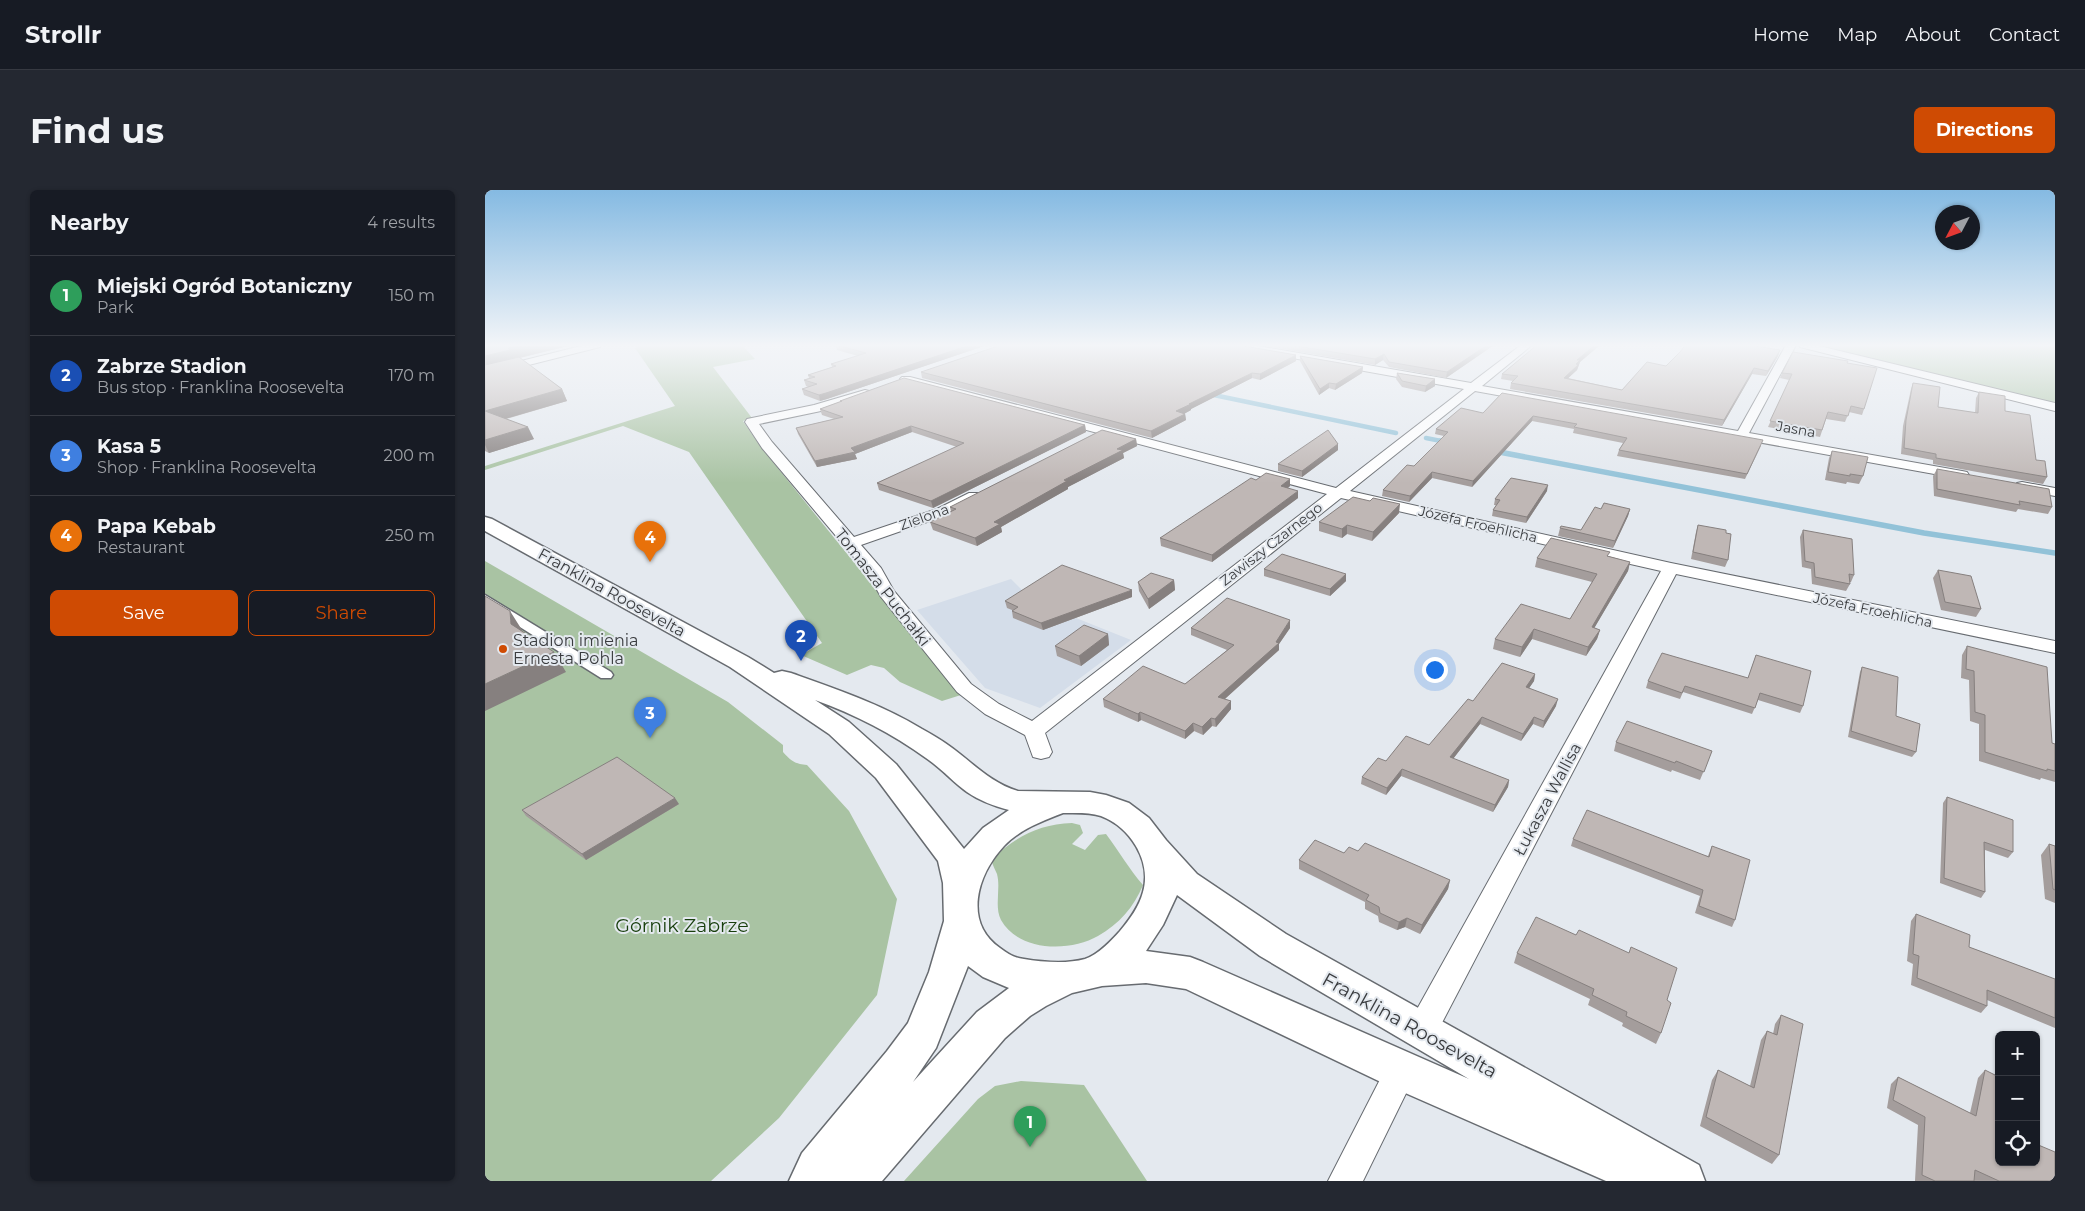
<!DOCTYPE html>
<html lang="en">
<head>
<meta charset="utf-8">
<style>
	body { margin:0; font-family:Montserrat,sans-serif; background:#242831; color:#f1f3f6 }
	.controls { position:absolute; right:15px; bottom:15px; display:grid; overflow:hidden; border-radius:8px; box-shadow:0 1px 4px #0004 }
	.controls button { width:45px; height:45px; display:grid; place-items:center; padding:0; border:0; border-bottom:1px solid #363941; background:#171b24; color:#f1f3f6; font:25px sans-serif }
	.compass { position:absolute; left:1450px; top:15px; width:45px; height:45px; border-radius:50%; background:#171b24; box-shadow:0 1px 4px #0004; rotate:229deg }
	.you { position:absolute; left:949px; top:479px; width:18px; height:18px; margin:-12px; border:4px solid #fff; border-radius:50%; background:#1a73e8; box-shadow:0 0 0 8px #1a73e833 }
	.badge { display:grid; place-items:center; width:32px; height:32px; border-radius:50%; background:#cf4b03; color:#fff; font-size:16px; font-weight:700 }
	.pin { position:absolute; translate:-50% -41px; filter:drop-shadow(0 1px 2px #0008) }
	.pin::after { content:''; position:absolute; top:26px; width:18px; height:15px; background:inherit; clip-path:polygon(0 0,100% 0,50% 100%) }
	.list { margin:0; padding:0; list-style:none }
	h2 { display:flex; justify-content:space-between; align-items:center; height:65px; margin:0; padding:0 20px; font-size:21px }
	h2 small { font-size:16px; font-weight:400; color:#9ea1a6 }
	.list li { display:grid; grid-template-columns:32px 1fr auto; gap:15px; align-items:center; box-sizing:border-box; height:80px; padding:0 20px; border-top:1px solid #363941 }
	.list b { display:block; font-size:19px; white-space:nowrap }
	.list p { margin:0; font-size:16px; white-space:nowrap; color:#9ea1a6 }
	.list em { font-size:16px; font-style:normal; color:#9ea1a6 }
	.actions { display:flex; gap:10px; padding:15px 20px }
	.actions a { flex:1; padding:11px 0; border:1px solid #cf4b03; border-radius:8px; text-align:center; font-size:18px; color:#cf4b03 }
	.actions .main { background:#cf4b03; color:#fff }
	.icon { flex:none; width:28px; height:28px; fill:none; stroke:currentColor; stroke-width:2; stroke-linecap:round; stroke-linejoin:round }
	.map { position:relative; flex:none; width:1570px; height:991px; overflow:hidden; border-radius:8px }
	header { display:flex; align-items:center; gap:30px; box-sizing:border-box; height:70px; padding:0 25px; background:#171b24; border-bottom:1px solid #363941 }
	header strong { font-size:24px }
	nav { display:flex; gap:28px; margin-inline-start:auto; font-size:18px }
	.intro { display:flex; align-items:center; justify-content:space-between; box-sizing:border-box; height:120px; padding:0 30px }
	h1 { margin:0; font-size:35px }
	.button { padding:12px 22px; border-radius:8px; background:#cf4b03; color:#fff; font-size:18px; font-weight:700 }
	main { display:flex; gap:30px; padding:0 30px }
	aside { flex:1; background:#171b24; border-radius:8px; box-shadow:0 1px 4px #0004 }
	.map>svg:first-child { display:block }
</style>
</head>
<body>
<header>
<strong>Strollr</strong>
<nav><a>Home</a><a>Map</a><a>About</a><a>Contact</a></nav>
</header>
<div class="intro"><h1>Find us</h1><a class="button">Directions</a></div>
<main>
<aside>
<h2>Nearby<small>4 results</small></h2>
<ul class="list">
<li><span class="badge" style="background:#2e9e5b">1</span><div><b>Miejski Ogród Botaniczny</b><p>Park</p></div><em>150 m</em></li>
<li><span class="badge" style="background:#1a4fb4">2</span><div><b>Zabrze Stadion</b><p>Bus stop · Franklina Roosevelta</p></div><em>170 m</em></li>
<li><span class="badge" style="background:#3f7fe0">3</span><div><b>Kasa 5</b><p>Shop · Franklina Roosevelta</p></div><em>200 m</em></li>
<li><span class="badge" style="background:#e8710a">4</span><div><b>Papa Kebab</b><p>Restaurant</p></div><em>250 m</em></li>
</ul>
<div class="actions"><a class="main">Save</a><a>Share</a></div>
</aside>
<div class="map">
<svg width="1570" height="991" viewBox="0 0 1570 991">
	<rect width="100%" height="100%" fill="#e4e9ef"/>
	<path fill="#d4dde9" d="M526,389l15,15 -5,2 110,44 -91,68 -55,-20 -68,-78z"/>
	<path fill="#a9c3a3" d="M152,155h105l13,14 -42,8 39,51 -9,3 17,25 201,249 -19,6 -42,-19 -16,-14 -13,-3 -24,10 -46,-20 21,-12 -133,-191 -66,-26 -138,44v-4l190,-60 -40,-58 3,-1z
		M1329,155h241v60z
		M0,371l243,141 55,43v7c8,9 12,12 24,13l42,46 48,88 -20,96 -98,123 -68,63h-226z
		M587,633l8,2 3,8 -11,11 13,6 13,-15 8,-1c13,17 23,35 37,51 -9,22 -24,39 -45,51 -28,16 -79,16 -97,-16 -7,-14 0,-31 -4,-46 -2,-4 -4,-9 -6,-14 24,-23 48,-36 81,-37z
		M536,891l63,4 63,96h-243l74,-82 17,-13z"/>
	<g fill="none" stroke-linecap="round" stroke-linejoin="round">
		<path stroke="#92c2d8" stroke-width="4.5" d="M724,204l187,39
			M941,248l20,4"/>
		<path stroke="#92c2d8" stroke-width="5.5" d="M955,251l9,2
			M1009,261l430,82 131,20"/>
		<defs>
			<path id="pedestrian" d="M0,405l126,77 2,3 -2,3h-10l-116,-73z"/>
			<path id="minor" d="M100,155h16l-1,2 -115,29v-6z
				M747,155h20l219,38 50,-38h11l-50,41 256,45 48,-86h10l-47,88 213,38 5,1 2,3 -2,3 -5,1 -487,-88 -125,100 321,72 384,78v12l-379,-79 -243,466 -11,4 -11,-4 -4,-10 4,-10 250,-449 -320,-73 -296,235 7,19 -3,5 -8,2 -8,-2 -8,-22 -40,-21 -28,-22 -76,-95 -13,-23 -106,-126 -17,-26 2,-3 67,-14 51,-15 4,1 2,2 -2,2 -48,16 -62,13 13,18 82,95 83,-28 32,-16h10l2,3 -2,3 -32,16 -86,30 20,23 13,23 77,93 28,20 33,17 295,-227 -425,-113 -2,-2 2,-2h8l426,111 128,-99 -227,-41z
				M1314,155h16l240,58v8l-255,-64z
				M1537,292l33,6v8l-38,-7 -2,-3 2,-3z
				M916,866l11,4 5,11 -54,110h-35l62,-121z"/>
			<path id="tertiary" d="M0,327l7,2 256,138 26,16 8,-2 9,2c45,16 90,31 131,56 9,5 18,10 26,16 23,16 42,38 70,46l72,1 16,3 23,8 20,15 17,22 31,34 89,60 413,231 6,16h-99l-219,-96 -201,-96 -40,-6 -44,3 -30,7 -26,13 -16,10 -25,22 -123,143h-93l13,-28 85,-102 21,-28 21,-51 15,-51 -1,-38 -5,-22 -62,-83 -47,-44 -99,-67 -245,-136zM330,510c39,14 78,34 111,58 15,10 27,24 41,34 13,9 27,14 42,18l-26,18 -19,21 -68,-85 -47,-42zM578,623c12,0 26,-1 38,3 29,11 51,45 42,76 -4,15 -13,27 -23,39 -9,10 -22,24 -35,28 -18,5 -43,3 -61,0 -10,-1 -16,-5 -24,-11 -37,-26 -23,-73 4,-102 15,-16 38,-25 59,-33zM692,705l83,61 209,123 -266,-117 -13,-5 -44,-6 17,-26zM483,776l15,11 26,11 -32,24 -64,70 23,-34z"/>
		</defs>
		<use href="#pedestrian" stroke="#676b70" stroke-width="3"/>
		<use href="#minor" stroke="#676b70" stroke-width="2"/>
		<use href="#tertiary" stroke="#676b70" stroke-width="3"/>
		<use href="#pedestrian" fill="#fff" fill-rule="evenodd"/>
		<use href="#minor" fill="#fff" fill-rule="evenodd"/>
		<use href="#tertiary" fill="#fff" fill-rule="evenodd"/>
	</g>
	<path fill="#a49d9c" d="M0,155h87l-52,13 42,31 5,12 -61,18 28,20 -45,14 -4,-2z
		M344,155h158l-160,54 -7,2 -16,-6 -2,-6 6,-2 -2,-1 -2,-6 5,-2 -1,-3 24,-8 -1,-3 27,-8 -21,-6 -1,-4z
		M775,155h234l-48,33 -57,-11 -6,-7 -8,5z
		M1052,155h63l-20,17 -3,8 -9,8 54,12 44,-24 90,-19 24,3 -2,6 -12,20 -14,-2 -30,52 -212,-37 1,-6 2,-2 -12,-2 1,-5z
		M815,166l63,11 -1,6 -27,17 -6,-2 -10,7 -19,-34z
		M811,171l-36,19 -8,-2 -61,31v1l-6,3 1,7 -34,18 -230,-60 -1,-6z
		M1362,173l17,46 -2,6 -13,-3 -4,10 -19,-3 -6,18 -52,-10 21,-47 -9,-2 2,-5z
		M912,183l38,6v7l-10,6 -23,-5 -6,-8z
		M1428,193l25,24 37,6 1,-15 3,-6 26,19 42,66 -4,7 -110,-20v-4l-32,-6 2,-28 8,-37z
		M1017,203l259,53 -16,33 -128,-23 2,-6 4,-7 -50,-10 1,-4 -42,-8 -60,66 -40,-9 -23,24 -27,-6 1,-6 31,-24 30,-30 -9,-2 1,-5 47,-16z
		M355,211l245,24 1,7 -153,76 -54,-18 -2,-7 80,-36 -45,-15 -57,22 2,5 -40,8 -19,-33 -2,-6 38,-9 -12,-4 -2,-6 20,-7z
		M651,249l1,7 -14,7 1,5 -56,29v2l-67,38 1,5 -25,14 -44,-16 -3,-8 21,-10 -1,-5z
		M853,254v6l-36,27 -24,-6v-7z
		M1347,261l31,25 -4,8 -12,-2 -1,2 -21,-4 4,-22z
		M1452,279l115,38 -4,7 -30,-5 -2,3 -82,-16 -1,-20z
		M805,289v7l-2,2 10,10 -86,64 -51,-16 -1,-8 96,-58z
		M1062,301l-21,32 -34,-7 1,-6 3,-5h-2l1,-6z
		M885,311l29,12 -27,28 -25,-7 -5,4 -23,-7v-9z
		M1116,319h29l-2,7 -15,32 -55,-12 2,-8 21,2z
		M1213,335l28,8 2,27 -3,7 -34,-8 5,-27z
		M1318,340l51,45 -3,7h-2l1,2 -4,7 -34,-7 -1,-15 -9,-2 -2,-30z
		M1123,366l22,6 -2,9 -34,57 6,2 -3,9 -11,17 -54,-17 -12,18 -27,-8 2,-10 75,-20 22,-37 -57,-15 2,-9z
		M779,379l82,12 -16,15 -66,-20z
		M1453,380l43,39 -5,8 -35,-7 -8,-32z
		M689,390l1,10 -26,19 -10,-18 -1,-9z
		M647,407l-89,33 -30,-12 -1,-7v-1l-5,-2 -2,-7z
		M706,438h99l-11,16v6l-54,49 6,2v8l-15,18 -4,-1 -9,9 -9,-4 -9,8 -44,-19 -3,2 -34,-15 -1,-8 82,-15 42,-34 -36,-15z
		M623,444l1,11 -28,21 -24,-10 -2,-10z
		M1482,456l85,97 3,1v38l-14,-4 -1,2 -61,-19v-37l-9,-3 -1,-41 -8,-2 1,-23z
		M1271,465l47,51 -3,7 -42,-13 -6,14 -69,-22 -3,7 -34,-11 2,-7 100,-3z
		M1377,477l34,49 20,36 -4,5 -64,-20 12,-65z
		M1050,484l-1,7 -5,7 27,18 -13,22 -10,-4 -12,17 -41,-17 -27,35 56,21 -1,7 -15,25 -92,-36 -15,19 -25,-11 1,-7 24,-16 43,-16z
		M1131,552l96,9 -12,29 -28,-10 -1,2 -57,-21z
		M1462,607l66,55 -5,6 -23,-8v42l-4,6 -41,-15 3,-80z
		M194,614l-93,56 -60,-44 -4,-6z
		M1088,649l135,17 4,-10 23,74 -3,7 -37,-14 5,-17 -129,-50z
		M1564,654l6,2v57l-10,-4 -4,-44z
		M873,661l92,29 -2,9 -28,45 -15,-7 -8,3 -18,-8 -1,-6 -13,-7v-7l-66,-33v-9z
		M1431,724l53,33 86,32v49l-68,-28v6l-6,7 -70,-28 2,-21 -6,-3 4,-40z
		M1091,745l91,65 -6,33 -5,11 -34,-18 1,-3 -35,-18 2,-6 -76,-36 3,-10z
		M1296,825l-2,140 -7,9 -72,-38 12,-46 6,-10 32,16 11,-46 6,-9 6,3 2,-10z
		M1500,880l14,92 56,19h-140l3,-56 -31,-17 4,-24 7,-7 72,36 8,-35z"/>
	<path fill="#86807f" d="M39,155h48l-58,14 -29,9v-12l23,-8z
		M485,155h17l-160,54 -7,2 -1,-6z
		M1002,155h7l-48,33 1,-6z
		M1110,155h5l-20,17 -3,8 -14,13 1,-5 13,-18z
		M1295,160l-2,6 -12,20 2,-5z
		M899,164l-1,6 -8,5v-6z
		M811,165v6l-36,19v-6z
		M878,177l-1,6 -27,17 1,-6z
		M1269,178l-2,6 -30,52 2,-6z
		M767,183v5l-61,31v1l-14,8 -1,-7 13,-7z
		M950,189v7l-10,6 1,-6z
		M844,193v5l-10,7 1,-6z
		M77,199l5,12 -76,22 -6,-12z
		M700,224l1,6 -34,18 -1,-7z
		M1048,226l-1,5 -60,66 1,-6z
		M600,235l1,7 -153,76 -2,-7z
		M426,236l1,6 -57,22 2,5 -40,8 -2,-6 36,-13z
		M43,237l6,12 -45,14 -4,-8v-5z
		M651,249l1,7 -14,7 1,5 -56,29v2l-67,38 1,5 -25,14 -2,-8 19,-16 123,-73z
		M853,254v6l-36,27v-6z
		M947,282v6l-23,24 1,-6z
		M805,289v7l-9,7v-7z
		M1063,295l-1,6 -21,32 1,-6z
		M813,301v7l-86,64v-7z
		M915,314l-1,9 -27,28 1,-9z
		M1145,319l-2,7 -15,32 2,-7z
		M862,335v9l-5,4v-9z
		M1145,372l-2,9 -39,66 3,-10z
		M861,384v7l-16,15v-7z
		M689,390l1,10 -26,19 -1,-10z
		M647,400v7l-89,33 -2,-7z
		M25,421l12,19 1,14 -12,-20z
		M805,430v8l-11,16v6l-61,55v-8l58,-55z
		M1049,439l-2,10 -12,18 2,-10z
		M1115,440l-3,9 -11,17 2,-9z
		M623,444l1,11 -28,21 -2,-10z
		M69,462l12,20 -81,39v-27z
		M1050,484l-1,7 -9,13 1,-7z
		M1073,509l-2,7 -13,22 1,-7z
		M746,511v8l-15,18 -1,-8z
		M655,522l1,8 -3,2v-8z
		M997,527l-2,7 -31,40 1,-7z
		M1049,527l-1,7 -12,17 2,-7z
		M726,528l1,8 -9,9 -1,-8z
		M708,533l1,8 -9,8v-8z
		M917,579l-1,7 -15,19 1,-7z
		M1024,590l-1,7 -15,25 2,-7z
		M190,608l4,6 -93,56 -4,-6z
		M965,690l-2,9 -28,45 2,-9z
		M922,728l-2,9 -8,3 2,-8z"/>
	<path fill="#bfb7b5" stroke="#86807f" d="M0,155h39l-16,3 2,2 -25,6z
		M351,155h134l-144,48 -7,2 -17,-6 15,-5 -13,-4 11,-3 -7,-2 28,-9 -5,-2 35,-11z
		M516,155h237l58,10 -36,19 -8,-1 -63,31h2l-15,7 9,3 -34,17 -230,-59z
		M806,155h196l-40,27 -58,-10 -5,-8 -9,5z
		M1052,155h58l-18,15h3l-4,4 2,1 -14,13 58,12 25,-28 19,4 15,-15 4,-6h71l-1,1 25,4 -12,21 -14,-3 -30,52 -213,-37 7,-7 -16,-2z
		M1308,162l55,9 -1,2 30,5 -13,41 -13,-3 -3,10 -20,-4 -6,18 -52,-9 22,-47 -10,-1z
		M815,166l63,11 -27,17 -7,-1 -9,6z
		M34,167l43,32 -77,22v-46z
		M912,183l38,6 -9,7 -24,-5z
		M419,188l181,47 -154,76 -54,-18 87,-40 -53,-17 -60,22 4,4 -40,9 -19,-33 47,-11 -23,-8 22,-8h-2z
		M1428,193l27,4 -2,20 40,6 1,-21 26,4v15l25,4 6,45 9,1 2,16 -111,-19v-4l-32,-6 2,-28z
		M1017,203l261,47 -16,34 -128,-24 8,-12 -53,-11 3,-3 -44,-8 -60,65 -41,-9 -22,24 -27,-6 24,-25 7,1 34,-34 -12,-3 25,-21 22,5z
		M0,221l43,16 -43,13z
		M617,240l34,9 -19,10 6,1 -59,30 3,1 -73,41 6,2 -25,14 -45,-16 26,-13 -6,-2z
		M843,240l10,14 -36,27 -24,-7z
		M1347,261l36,6 -5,19 -13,-2v2l-22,-4z
		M1452,279l112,20 3,18 -33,-6 1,4 -83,-16z
		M781,283l24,6 -9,7 17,5 -86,64 -52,-17 91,-60 5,2z
		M1026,288l37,7 -21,32 -34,-7 7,-10 -5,-1z
		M868,307l17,4 3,-3 27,6 -27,28 -26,-7 -5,4 -23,-7z
		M1119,313l26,6 -15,32 -55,-13 1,-2 20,4 14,-23 6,2z
		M1213,335l28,5v3l5,1 -3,26 -35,-8z
		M1318,340l49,9 2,36 -5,-1 1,10 -35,-7 -1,-14 -9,-2z
		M1066,348l59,14 -3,4 23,6 -38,65 8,3 -12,17 -54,-18 -12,18 -27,-8 26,-35 49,15 27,-45 -60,-16z
		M797,364l64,20 -16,15 -66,-20z
		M577,375l70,25 -91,33 -29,-12 6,-4 -13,-6z
		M1453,380l33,6 10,33 -36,-7z
		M666,383l23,7 -26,19 -10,-17z
		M0,406l25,15 1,13 43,28 -69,32z
		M742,408l63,22 -14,22 3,1 -61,54 13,4 -16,18 -4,-1 -9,9 -9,-4 -8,8 -45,-19 -2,2 -35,-15 40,-33 42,18 49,-39 -43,-17z
		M599,435l24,9 -29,22 -24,-10z
		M1482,456l80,21 5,76 3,1v27l-8,-2v2l-62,-19v-37l-10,-3 -1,-41 -8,-2z
		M1177,463l86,25 8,-23 55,16 -8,35 -43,-13 -5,15 -70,-22 -3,7 -34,-12z
		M1017,473l33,11 -9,13 32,12 -14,22 -10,-4 -11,17 -41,-17 -32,40 59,23 -14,25 -93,-36 -15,19 -25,-11 16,-19 8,3 20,-25 23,9 39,-46 5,2z
		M1377,477l36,10 -2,39 24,8 -4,28 -65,-21z
		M1142,531l85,30 -8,21 -28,-11 -1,2 -59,-21z
		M132,567l58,41 -93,56 -60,-44z
		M1462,607l66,23v32l-29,-10 1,50 -41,-14z
		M1102,620l122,47 3,-11 38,14 -15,60 -36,-14 4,-16 -130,-51z
		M830,650l29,13 5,-6 9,4 7,-8 85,37 -28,45 -15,-7 -8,4 -19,-9 -1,-6 -13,-7 3,-5 -70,-35z
		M1564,654l6,2v44l-2,-1z
		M1431,724l54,21 -1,12 86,32v39l-68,-28v16l-70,-28 2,-22 -6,-2z
		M1051,727l40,18 3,-5 50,23 2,-6 46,21 -10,32 4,3 -10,30 -35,-17 1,-4 -35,-17 2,-6 -77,-36z
		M1296,825l22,9 -24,131 -73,-38 12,-47 36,18 13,-57 10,4z
		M1500,880l14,7v85h37v-18l19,8v29h-56l-24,-11 -1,11h-39l-13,-6 3,-58 -32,-17 5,-23 78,39z"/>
	<linearGradient id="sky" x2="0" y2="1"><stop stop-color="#85bae2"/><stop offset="0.53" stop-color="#f3f5f8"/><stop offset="1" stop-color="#f3f5f8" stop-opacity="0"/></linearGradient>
	<rect width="1570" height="293" fill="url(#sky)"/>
	<circle fill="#cf4b03" stroke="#e4e9ef" stroke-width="2" cx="18" cy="459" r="5"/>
	<g text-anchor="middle" stroke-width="4" stroke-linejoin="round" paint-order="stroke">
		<g font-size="14" fill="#3a3c3f" stroke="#e4e9ef">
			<text transform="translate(1311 239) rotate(10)" y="5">Jasna</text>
			<text transform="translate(439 327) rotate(-20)" y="5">Zielona</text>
			<text transform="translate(993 334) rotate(13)" y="5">Józefa Froehlicha</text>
			<text transform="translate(786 354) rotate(-38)" y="5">Zawiszy Czarnego</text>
			<text transform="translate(1388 420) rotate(12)" y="5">Józefa Froehlicha</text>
		</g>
		<g font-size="16" fill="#3a3c3f" stroke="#e4e9ef">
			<text transform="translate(398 397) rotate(52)" y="6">Tomasza Puchałki</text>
			<text transform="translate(127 402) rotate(29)" y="6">Franklina Roosevelta</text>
			<text transform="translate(1062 609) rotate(-62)" y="6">Łukasza Wallisa</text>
		</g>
		<g font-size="16" fill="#3a3c3f" stroke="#e4e9ef" text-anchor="start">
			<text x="28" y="456">Stadion imienia<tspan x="28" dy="18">Ernesta Pohla</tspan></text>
		</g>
		<g font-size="19" fill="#183f0d" stroke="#e4e9ef">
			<text x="197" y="742">Górnik Zabrze</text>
		</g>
		<g font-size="19" fill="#3a3c3f" stroke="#e4e9ef">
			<text transform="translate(925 835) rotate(29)" y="7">Franklina Roosevelta</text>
		</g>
	</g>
</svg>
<div class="controls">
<button>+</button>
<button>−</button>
<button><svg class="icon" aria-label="locate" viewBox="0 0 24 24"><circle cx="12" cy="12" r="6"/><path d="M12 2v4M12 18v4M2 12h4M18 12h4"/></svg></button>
</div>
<svg class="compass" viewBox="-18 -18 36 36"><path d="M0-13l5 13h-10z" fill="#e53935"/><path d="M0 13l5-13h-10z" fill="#9ea1a6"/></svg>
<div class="you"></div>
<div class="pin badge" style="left:545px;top:957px;background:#2e9e5b">1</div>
<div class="pin badge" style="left:316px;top:471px;background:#1a4fb4">2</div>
<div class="pin badge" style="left:165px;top:548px;background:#3f7fe0">3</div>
<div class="pin badge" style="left:165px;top:372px;background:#e8710a">4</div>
</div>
</main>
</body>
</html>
